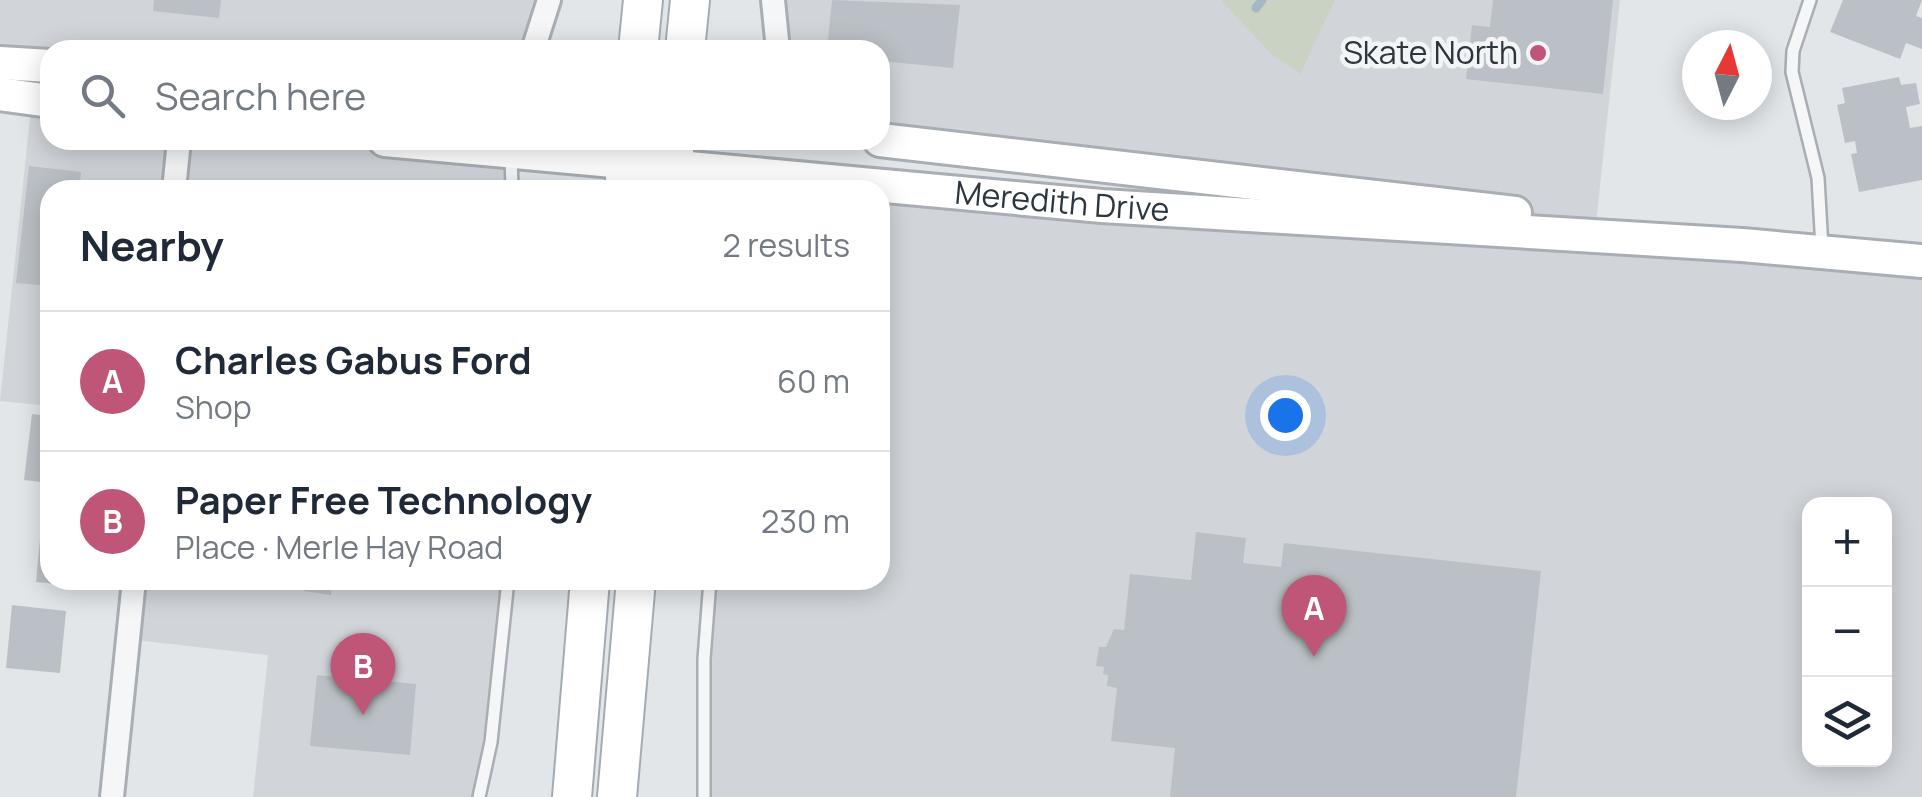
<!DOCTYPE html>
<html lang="en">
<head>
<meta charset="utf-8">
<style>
	body { margin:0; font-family:Manrope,sans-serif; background:#f6f6f7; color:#1f2937 }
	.controls { position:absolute; right:30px; bottom:30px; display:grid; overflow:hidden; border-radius:20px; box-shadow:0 5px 25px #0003 }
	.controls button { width:90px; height:90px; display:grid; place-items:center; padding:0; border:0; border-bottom:2px solid #e0e1e3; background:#fff; color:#1f2937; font:50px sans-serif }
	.compass { position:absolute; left:1682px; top:30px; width:90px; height:90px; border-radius:50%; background:#fff; box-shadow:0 5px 25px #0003; rotate:6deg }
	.you { position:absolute; left:1285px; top:415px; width:35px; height:35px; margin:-25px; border:8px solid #fff; border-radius:50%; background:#1a73e8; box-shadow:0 0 0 15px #1a73e833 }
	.badge { display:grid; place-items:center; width:65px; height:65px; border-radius:50%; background:#bf5677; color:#fff; font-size:32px; font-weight:700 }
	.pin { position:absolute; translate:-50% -82px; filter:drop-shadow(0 2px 5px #0008) }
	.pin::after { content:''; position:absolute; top:52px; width:35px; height:30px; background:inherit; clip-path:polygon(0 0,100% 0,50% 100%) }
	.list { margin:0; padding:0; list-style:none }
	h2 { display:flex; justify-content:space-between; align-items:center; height:130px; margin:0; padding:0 40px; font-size:42px }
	h2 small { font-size:32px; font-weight:400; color:#747a83 }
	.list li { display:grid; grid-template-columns:65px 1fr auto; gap:30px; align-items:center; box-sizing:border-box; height:140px; padding:0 40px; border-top:2px solid #e0e1e3 }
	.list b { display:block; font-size:38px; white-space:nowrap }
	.list p { margin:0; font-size:32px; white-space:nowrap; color:#747a83 }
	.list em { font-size:32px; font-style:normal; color:#747a83 }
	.icon { flex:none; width:55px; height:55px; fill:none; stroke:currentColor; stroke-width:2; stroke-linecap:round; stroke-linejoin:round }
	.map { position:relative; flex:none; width:1922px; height:797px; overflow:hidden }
	.search { position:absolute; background:#fff; box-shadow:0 5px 25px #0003; left:40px; top:40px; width:850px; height:110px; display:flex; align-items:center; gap:25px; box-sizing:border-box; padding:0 35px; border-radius:30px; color:#747a83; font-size:38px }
	.panel { position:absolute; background:#fff; box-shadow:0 5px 25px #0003; left:40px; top:180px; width:850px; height:410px; border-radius:30px }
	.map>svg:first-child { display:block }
</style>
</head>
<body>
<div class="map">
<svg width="1922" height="797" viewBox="0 0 1922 797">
	<rect width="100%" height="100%" fill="#e2e6e9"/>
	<path fill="#d1d5da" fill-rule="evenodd" d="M0,0h549l-16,50h-483l-50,13z
		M773,0h847l-24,223 -239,-32 -477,-51v-90h-102z
		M32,99l18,3v38h335l126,13 1,37h-462v216l-50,-5z
		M880,190l1042,71v536h-1218l6,-217h170zM1810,504h74v256h-74z
		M134,580h374l-29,217h-226l15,-142 -141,-16z"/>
	<path fill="#cad2c4" d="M1221,0h114l-35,74 -30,-21z"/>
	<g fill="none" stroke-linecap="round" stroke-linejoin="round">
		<path stroke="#a2b8c4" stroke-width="9" d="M1256,8l6,-8"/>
	</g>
	<path fill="#bac0c5" d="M154,0h67l-2,18 -66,-7z
		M832,0l128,5 -7,63 -73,-7v-11h-53z
		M1493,0h120l-10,94 -137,-15 6,-54 18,2z
		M1843,0h79l-6,16 6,2v31l-16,-6 -6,16 -70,-27z
		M1899,77l2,8 15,-2 4,21 -14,3 4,21 12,-2v54l-63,12 -8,-38 6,-1 -2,-12 -10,2 -8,-38 8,-2 -3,-15z
		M29,166l52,6 -2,18h-29v96l-34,-3z
		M32,414l18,2v67l-26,-3z
		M41,529l9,2v49h18v5l-32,-3z
		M1196,532l50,6 -3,25 38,4 3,-24 257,28 -25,226h-346l5,-49 -64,-7 6,-53 -10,-2 1,-11 -5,-1 1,-7 -8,-1 3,-19h7l8,-18 10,1 6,-56 61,6z
		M305,580h73l-1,9 -45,-6 -1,12 -27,-4z
		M12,605l54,6 -6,62 -54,-5z
		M317,675l99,9 -6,71 -100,-9z"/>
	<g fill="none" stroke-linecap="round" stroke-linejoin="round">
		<defs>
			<path id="service" d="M1810,0l-17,51 -1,21 26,106 4,70
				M511,153l1,37
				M479,797l12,-55 17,-162
				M704,797v-138l6,-79"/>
			<path id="minor" d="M773,0l5,50
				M533,50l16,-50
				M174,190l5,-50
				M112,797l22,-217"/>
			<g id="secondary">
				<path d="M0,63l50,3"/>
				<path d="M0,94l50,7"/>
				<path id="s1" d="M385,140l717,66 640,39 180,16"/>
				<path d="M880,140l635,73"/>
			</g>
			<path id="primary" d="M638,50l5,-50
				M685,50l5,-50
				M624,190l5,-50
				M670,190l5,-50
				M572,797l18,-217
				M617,797l19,-217"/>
		</defs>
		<use href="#service" stroke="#a8aeb3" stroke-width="16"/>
		<use href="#minor" stroke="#a8aeb3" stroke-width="28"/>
		<use href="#secondary" stroke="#a8aeb3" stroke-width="38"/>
		<use href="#primary" stroke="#a3acb3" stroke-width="42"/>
		<use href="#service" stroke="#f4f6f8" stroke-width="11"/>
		<use href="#minor" stroke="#f4f6f8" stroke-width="22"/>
		<use href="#secondary" stroke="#fff" stroke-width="32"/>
		<use href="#primary" stroke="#fff" stroke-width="38"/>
	</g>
	<circle fill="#bf5677" stroke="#f2f4f6" stroke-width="4" cx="1538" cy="53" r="10"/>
	<g text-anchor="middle" stroke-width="9" stroke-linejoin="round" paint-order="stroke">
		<g font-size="32" fill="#2c363f" stroke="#f2f4f6" text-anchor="end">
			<text x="1518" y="64">Skate North</text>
		</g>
		<g font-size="32" fill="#2c363f" stroke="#f2f4f6">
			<text dy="11" stroke="none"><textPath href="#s1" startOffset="680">Meredith Drive</textPath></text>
		</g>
	</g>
</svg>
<div class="controls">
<button>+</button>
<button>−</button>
<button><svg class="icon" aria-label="layers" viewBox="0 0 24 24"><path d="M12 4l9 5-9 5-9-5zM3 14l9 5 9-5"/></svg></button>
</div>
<svg class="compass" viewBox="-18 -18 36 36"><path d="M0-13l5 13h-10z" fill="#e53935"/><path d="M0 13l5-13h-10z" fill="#747a83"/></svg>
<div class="you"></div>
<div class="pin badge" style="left:1314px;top:657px">A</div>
<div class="pin badge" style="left:363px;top:715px">B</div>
<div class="search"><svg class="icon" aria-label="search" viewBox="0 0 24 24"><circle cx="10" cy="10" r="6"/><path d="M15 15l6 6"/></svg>Search here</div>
<section class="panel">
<h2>Nearby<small>2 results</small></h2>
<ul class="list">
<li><span class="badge">A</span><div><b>Charles Gabus Ford</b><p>Shop</p></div><em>60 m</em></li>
<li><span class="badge">B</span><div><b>Paper Free Technology</b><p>Place · Merle Hay Road</p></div><em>230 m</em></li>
</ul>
</section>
</div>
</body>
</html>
